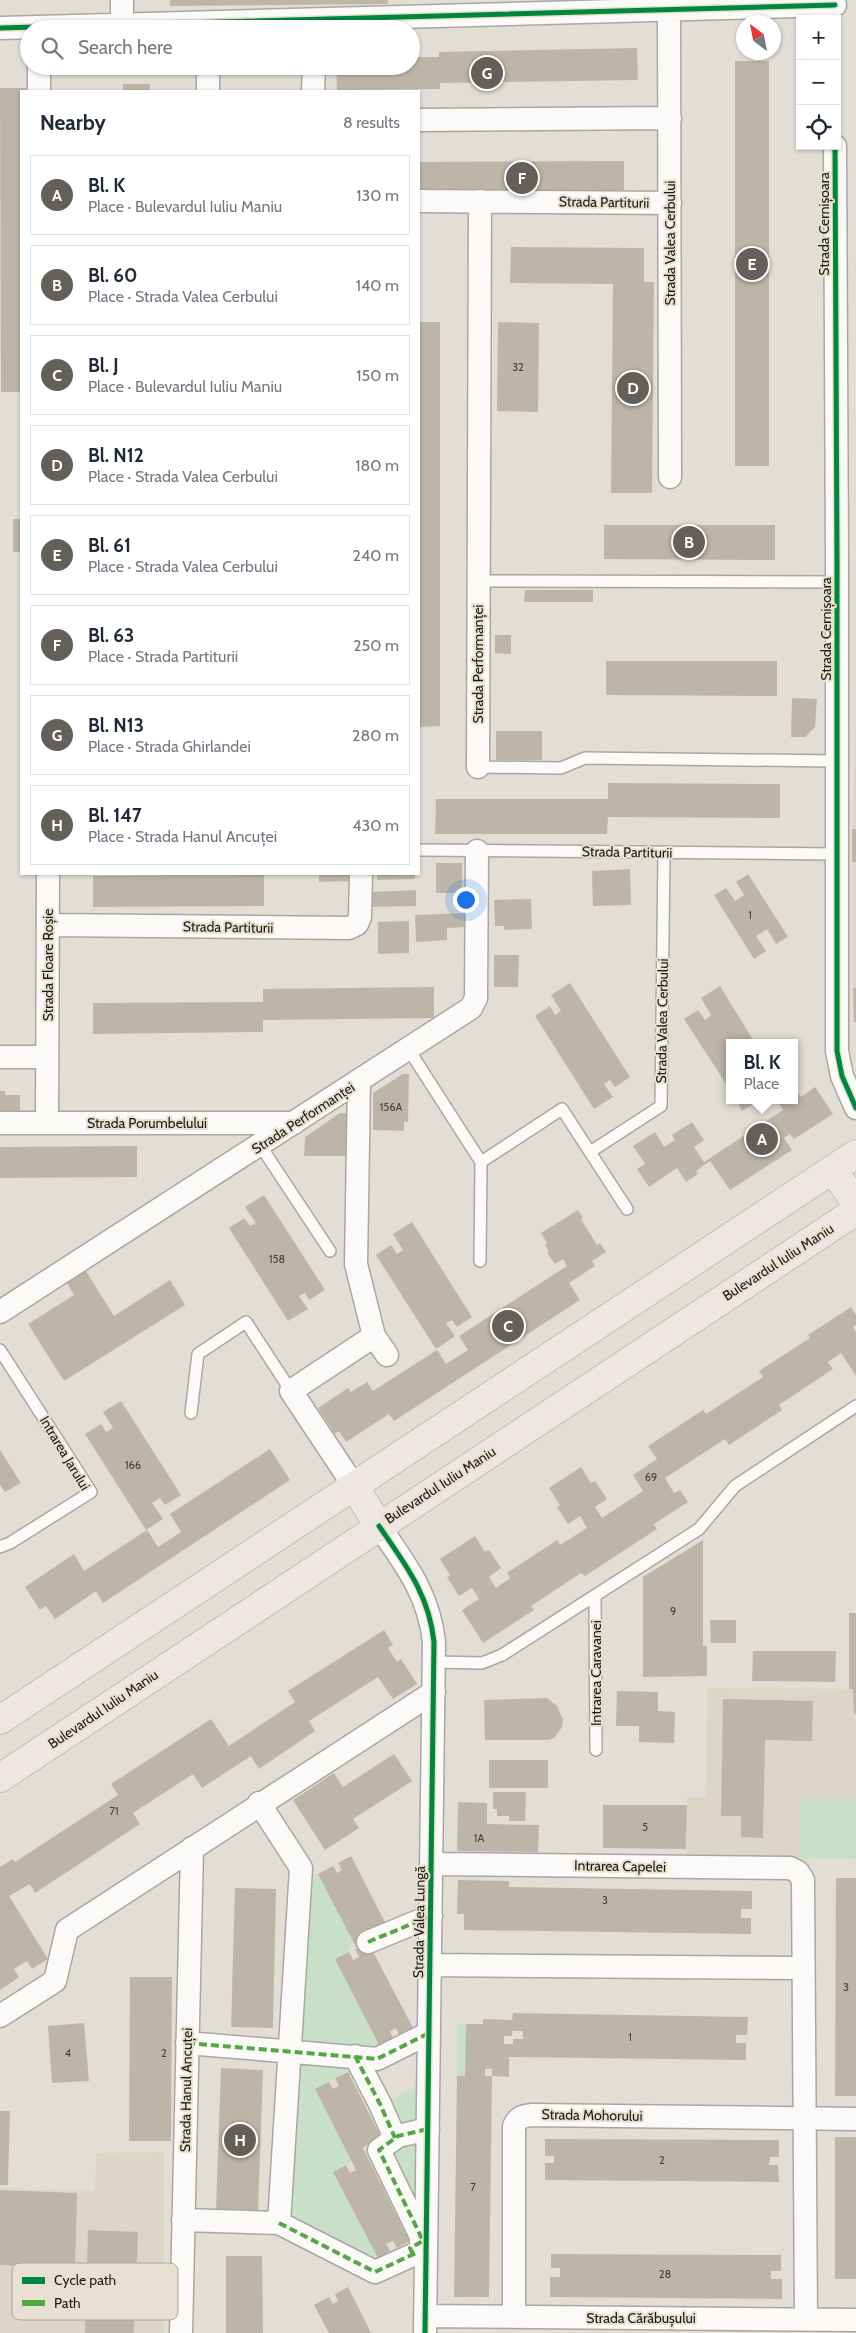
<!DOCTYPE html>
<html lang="en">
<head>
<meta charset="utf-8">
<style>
	body { margin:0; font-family:Cabin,sans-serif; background:#f6f6f7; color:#1f2937 }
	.controls { position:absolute; right:15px; top:15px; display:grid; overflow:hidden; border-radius:0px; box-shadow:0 1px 4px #0004 }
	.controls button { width:45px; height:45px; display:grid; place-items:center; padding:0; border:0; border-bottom:1px solid #e0e1e3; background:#fff; color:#1f2937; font:25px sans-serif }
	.compass { position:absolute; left:736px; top:15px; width:45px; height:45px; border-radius:50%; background:#fff; box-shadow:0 1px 4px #0004; rotate:328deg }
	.you { position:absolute; left:465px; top:899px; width:18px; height:18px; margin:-12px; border:4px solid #fff; border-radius:50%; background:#1a73e8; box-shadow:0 0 0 8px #1a73e833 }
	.badge { display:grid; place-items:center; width:32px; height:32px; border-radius:50%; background:#635f59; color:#fff; font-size:16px; font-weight:700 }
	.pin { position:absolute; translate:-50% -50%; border:2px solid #fff; box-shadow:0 1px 5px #0006 }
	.popup { position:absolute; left:726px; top:1039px; width:72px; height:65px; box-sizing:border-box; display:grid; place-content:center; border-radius:0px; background:#fff; filter:drop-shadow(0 1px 4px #0005); font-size:16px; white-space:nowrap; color:#747a83 }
	.popup b { font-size:19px; color:#1f2937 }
	.popup::after { content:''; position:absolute; left:50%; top:100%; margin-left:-10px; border:10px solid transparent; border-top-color:#fff }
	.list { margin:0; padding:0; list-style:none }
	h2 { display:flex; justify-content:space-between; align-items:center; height:65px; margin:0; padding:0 20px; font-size:21px }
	h2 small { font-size:16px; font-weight:400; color:#747a83 }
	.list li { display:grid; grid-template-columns:32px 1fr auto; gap:15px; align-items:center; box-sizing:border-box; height:80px; margin:0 10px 10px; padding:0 10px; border:1px solid #e0e1e3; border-radius:0px }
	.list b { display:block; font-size:19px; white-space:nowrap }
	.list p { margin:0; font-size:16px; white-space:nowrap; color:#747a83 }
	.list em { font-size:16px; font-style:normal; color:#747a83 }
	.icon { flex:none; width:28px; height:28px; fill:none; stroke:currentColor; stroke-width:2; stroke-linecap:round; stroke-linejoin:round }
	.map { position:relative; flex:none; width:856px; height:2333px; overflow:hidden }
	.search { position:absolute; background:#fff; box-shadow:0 1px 4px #0004; left:20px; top:20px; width:400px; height:55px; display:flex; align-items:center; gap:12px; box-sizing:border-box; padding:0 18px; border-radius:28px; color:#747a83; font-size:19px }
	.panel { position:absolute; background:#fff; box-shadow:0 1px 4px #0004; left:20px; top:90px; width:400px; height:785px; border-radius:0px }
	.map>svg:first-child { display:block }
</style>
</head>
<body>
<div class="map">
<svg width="856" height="2333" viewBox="0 0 856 2333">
	<rect width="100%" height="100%" fill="#e2ded6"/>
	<path fill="#ddd5c6" d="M856,704v323l-3,-39 -1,-126z"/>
	<path fill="#dcd6c6" d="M707,1688l149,1v111h-56v58l-113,-1v-60h19z
		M164,2152v181h-164v-145l95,3 1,-38z"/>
	<path fill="#c8e0c7" d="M800,1800h56v59l-56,-1z
		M318,1874l35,67 -6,12 -11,6 43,86 4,12 -93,-6 10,-169z
		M457,2024h9l-1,52 -8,1z
		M289,2054l68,12 -42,23 37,73 -19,10 45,86 -7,12 -92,-47z
		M429,2081l-5,167 -46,-99 16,-11 -14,-34z"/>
	<path fill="#bdb6a8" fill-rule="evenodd" d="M170,0h218v4l-218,2z
		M637,48l1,32 -198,3v6l-103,1 -1,-24h75v-9h28v-5z
		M735,61h34v405h-34z
		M123,84h27v7h-27z
		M0,88h26v3h-5v301h-20z
		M624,161v32l-205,1v-32z
		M511,247l133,1v34h10l-2,211h-41l2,-209 -103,-1z
		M419,322h21v404l-21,1z
		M498,322l41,1 -1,89 -41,-1z
		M13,519h8v33h-8z
		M604,525h171v35l-171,-1z
		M525,590h68v12h-69z
		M495,635h16v19l-16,-1z
		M606,661h171v35l-171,-1z
		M792,698l25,1 -2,28 -10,10h-14z
		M496,731h46v29h-46z
		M608,783l172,1v34l-172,-1 -1,17h-172l1,-35h172z
		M852,829h4v33h-4z
		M436,863h26v30h-26z
		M630,869l1,36 -38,1 -1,-35z
		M319,874h33v7l-33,1z
		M377,874h38v5l-38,1z
		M748,874l40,63 -12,7 -9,-15 -11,7 10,15 -12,8 -40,-64 12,-7 9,13 9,-6 -8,-13z
		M264,875v31l-171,1v-31z
		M416,890v16l-45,1v-15z
		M531,899l1,30 -28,1v-4h-9l-1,-26z
		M466,913v14l-19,1v12l-31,2 -1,-27z
		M409,921v32l-31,1v-32z
		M494,955h25l-1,32h-24z
		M570,983l60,94 -15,10 -5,-7 -6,4 9,13 -19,12 -59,-93 15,-10 5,9 6,-4 -10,-16z
		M720,986l35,57h-25v47l-46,-71 14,-9 7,10 6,-5 -10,-17z
		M434,987v31l-171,2v12l-170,2v-31l170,-1v-13z
		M853,988h3v34h-2z
		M403,1074h6l-1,48 -4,-1v10l-31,-1v-37z
		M815,1087l18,27 -39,25 -4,-5 -6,4 8,12 -62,40 -20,-29 -14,10 2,3 -12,8 -9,-14 -28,19 -12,-18 8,-5 -12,-18 22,-14 9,15 11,-7 -3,-5 20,-13 12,18 -10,7 10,15 79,-52 -5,-8 3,-2h13l2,-10 5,7z
		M0,1091h5v4h15v17h-20z
		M736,1100h23l-17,11z
		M340,1113h8v43h-44l1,-19z
		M137,1146v31l-137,1v-31z
		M264,1195l61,95 -16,10 -4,-7 -6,3 9,13 -20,12 -59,-93 15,-10 6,8 6,-3 -11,-16z
		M578,1210l5,8 -2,1 16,26 3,-2 6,9 -14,9 3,5 -26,17 11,17 -186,121 -5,-7 -43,28 -7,-11 -4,3 -17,-26 30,-20 3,4 16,-10 6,9 64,-41 9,14 22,-14 -9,-14 108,-70 -4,-7 -8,5 -8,-11 2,-1 -4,-7 2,-2 -6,-10z
		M412,1222l60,95 -15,10 -5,-7 -6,3 9,13 -19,13 -60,-94 15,-10 6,9 6,-4 -10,-16z
		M84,1268l30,48 56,-36 15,25 -121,76 -36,-57 46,-29 -9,-15z
		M851,1307l5,8v10l-3,2 3,5v44l-15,-23 -13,9 5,7 -54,36 3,5 -53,35 -4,-6 -60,39 9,15 6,-3 8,12 -34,22 3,5 -72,47 -4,-3 -50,33 3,4 -51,33 -21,-33 17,-11 -7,-11 -13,8 -12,-19 3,-2 -10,-16 35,-23 10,16 4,-2 12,18 -12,9 7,11 14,-10 -3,-5 50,-33 3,5 27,-17 -7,-12 -12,8 -11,-17 3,-2 -11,-17 32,-21 10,16 4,-2 12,18 -12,8 7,11 41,-27 -10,-16 24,-16 -9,-13 55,-36 3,4 57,-37 -4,-6 51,-33 -2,-3z
		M121,1401l60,94 -16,10 -5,-7 -8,5 11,16 -17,11 -61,-96 16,-10 5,8 7,-4 -10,-16z
		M270,1449l20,31 -187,123 -7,-12 -41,28 -9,-13 -6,4 -15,-23 49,-33 10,17 63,-41 11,17 23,-15 -11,-18z
		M0,1450l21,33 -16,9 -5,-7z
		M703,1540v106h4v30l-64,1v-100z
		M849,1613h7v101h-2l-1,-25h-4z
		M710,1620h26v23h-25z
		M384,1630l9,15 -5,3 9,14 4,-3 16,25 -24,15 -15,-22 -69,44 6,10 -56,38 -8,-13 -49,32 -9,-14 -60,39 7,11 -105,69 -5,-9 -21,12 39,63 -16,10 -5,-8 -13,8 5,8 -19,13v-123l13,-8 2,3 103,-67 -7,-11 100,-65 18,27 66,-44 -7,-11z
		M753,1651h83l-1,31 -83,-1z
		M617,1691l41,1v19l17,1 -1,31 -35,-1v-16h-23z
		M547,1698l10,8 6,14 -1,7 -8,11 -6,2h-63l-1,-40z
		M723,1699l90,2 -1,40 -47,-1 -2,98 -22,-1v-21h-20z
		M394,1754l18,27 -59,38 6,9 -34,22 -32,-50 41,-27 9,14z
		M489,1760h59v28h-59z
		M493,1792h33l-1,29h-16v-5h-12v-7h-4z
		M458,1802l29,1v21l52,1 -1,27 -81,-1z
		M603,1805h84l-1,44 -83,-1z
		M351,1856l38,74 -33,17 -38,-73 15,-8 4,7 5,-3 -4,-7z
		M836,1878h20v218h-21z
		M458,1880l51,1v6l243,4v18h-11v9h10v16l-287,-4v-16h-7z
		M235,1888l41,1 -3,139 -42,-1z
		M368,1942l45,86 -14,7 -3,-7 -6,3 3,7 -14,7 -44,-86 14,-7 4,8 6,-3 -4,-8z
		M130,1977h42l-1,164h-42z
		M513,2013l235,4 -1,18h-11v8h10v17l-237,-3v20l-17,-1v-7h-7v7h7l-3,221h-35l3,-221h8l1,-52h17v-5l29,1zM512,2031h11v8h-10v5h-9v-8h8z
		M84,2023l5,58 -37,2 -4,-57z
		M221,2068l42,2 -5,140h-42z
		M348,2072l37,73 -13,6 -3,-7 -6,4 46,93 -12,7 -4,-7 -7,3 4,7 -12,7 -45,-86 13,-7 4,8 6,-3 -41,-81 14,-7 4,7 6,-3 -4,-8z
		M0,2111h10l-2,74h-8z
		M835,2137h21v142h-21z
		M545,2139l234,1v17h-9l-1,8h9l1,17 -234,-2v-17h9v-7h-9z
		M0,2190l77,3 -2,75 -75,-3z
		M88,2230l50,2 -4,101h-49z
		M551,2254l230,1v16h-10v8h11v20l-232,-2v-20h10v-9h-9z
		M226,2256h36l1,77h-37z
		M348,2287l23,46h-42l-15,-28 15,-8 4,7 5,-3 -3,-7z"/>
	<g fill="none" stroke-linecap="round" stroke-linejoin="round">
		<defs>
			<path id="lane" d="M478,581l359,1
				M478,767l83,1 24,-10 251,3
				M419,850l417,4
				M409,1050l72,112 81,-53 65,100
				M260,1145l70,106
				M590,1152l71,-46 3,-254
				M480,1261l1,-99
				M0,1350l91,142 -81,51 -10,4
				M191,1413l7,-59 48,-32 45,69
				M595,1596l1,154
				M435,1662l47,1 20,-8 197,-126 36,-43 121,-80"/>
			<path id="street" d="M122,0v25
				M669,8l1,469
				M0,28l835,-23
				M39,66v25
				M208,66v25
				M313,91l1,-25
				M419,120l251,-2
				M835,146l2,415v490l5,25 14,32
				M419,201l251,2
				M478,767l2,-566
				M48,925l301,3 8,-4 3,-7 1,-43
				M0,1057h47
				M359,1082l-3,182 18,72 13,19
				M0,1123h294
				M47,1123l1,-249
				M0,1312l471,-304 5,-10 1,-147
				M354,1486l-63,-95 83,-55
				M379,1526c26,38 50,68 55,116l-9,691
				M259,1803l42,65 -22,355
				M432,1864l358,4 8,4 5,8 3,439
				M368,1942l63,-26
				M430,1965l373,3
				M0,2016l55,-35 12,-51 367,-238
				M187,2043l190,16 52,-26
				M355,2056l25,48 15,34
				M183,2220l96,3 96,49 51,-23
				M421,2242l2,-1 -44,-91 19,-14 30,-7
				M425,2316l431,4
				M514,2317v-191c4,-9 9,-10 18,-11l324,4
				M181,2333l11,-485"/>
			<path id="primary" d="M833,1169l23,35
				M354,1486l25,40
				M0,1720l856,-566
				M0,1778l856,-567"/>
		</defs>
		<use href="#lane" stroke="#aaa7a1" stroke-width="14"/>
		<use href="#street" stroke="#aaa7a1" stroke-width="25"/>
		<use href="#primary" stroke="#bfbdb9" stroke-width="30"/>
		<use href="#lane" stroke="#fbfaf9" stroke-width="11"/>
		<use href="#street" stroke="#fbfaf9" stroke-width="22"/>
		<use href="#primary" stroke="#ede6e3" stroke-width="28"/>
		<path stroke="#52a942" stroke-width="4" stroke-dasharray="8 4" stroke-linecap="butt" d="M368,1942l63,-26
			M187,2043l190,16 52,-26
			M355,2056l25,48 15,34
			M279,2223l96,49 43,-20
			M413,2254l-3,-6 13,-7 -44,-91 19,-14 30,-7"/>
		<defs>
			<path id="cycleway" d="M0,28l835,-23
				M835,146l2,415v490l5,25 14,32
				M379,1526c26,38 50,68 55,116l-9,691"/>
		</defs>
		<use href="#cycleway" stroke="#e8e0d0" stroke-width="8"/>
		<use href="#cycleway" stroke="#00873e" stroke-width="5"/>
	</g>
	<g text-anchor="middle" stroke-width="4" stroke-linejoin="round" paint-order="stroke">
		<g font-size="11" fill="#46423a">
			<text x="518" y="371">32</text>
			<text x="750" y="919">1</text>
			<text x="391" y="1111">156A</text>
			<text x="277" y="1263">158</text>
			<text x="133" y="1469">166</text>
			<text x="651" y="1481">69</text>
			<text x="673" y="1615">9</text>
			<text x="114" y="1815">71</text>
			<text x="645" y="1831">5</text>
			<text x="479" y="1842">1A</text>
			<text x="605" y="1904">3</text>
			<text x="846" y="1991">3</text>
			<text x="630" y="2041">1</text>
			<text x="68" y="2057">4</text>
			<text x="164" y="2057">2</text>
			<text x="662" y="2164">2</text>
			<text x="473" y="2191">7</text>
			<text x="665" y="2278">28</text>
		</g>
		<g font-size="14" fill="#1e1b16" stroke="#e8e0d0">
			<text transform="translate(604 202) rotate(1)" y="5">Strada Partiturii</text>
			<text transform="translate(824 224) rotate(-90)" y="5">Strada Cernișoara</text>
			<text transform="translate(670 243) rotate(-90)" y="5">Strada Valea Cerbului</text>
			<text transform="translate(826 629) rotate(-90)" y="5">Strada Cernișoara</text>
			<text transform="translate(478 664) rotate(-90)" y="5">Strada Performanței</text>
			<text transform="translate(627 852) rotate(1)" y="5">Strada Partiturii</text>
			<text transform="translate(228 927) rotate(1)" y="5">Strada Partiturii</text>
			<text transform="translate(48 965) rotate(-90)" y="5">Strada Floare Roșie</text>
			<text transform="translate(662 1021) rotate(-89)" y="5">Strada Valea Cerbului</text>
			<text transform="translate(303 1118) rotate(-33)" y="5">Strada Performanței</text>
			<text x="147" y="1128">Strada Porumbelului</text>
			<text transform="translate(778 1262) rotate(-33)" y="5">Bulevardul Iuliu Maniu</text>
			<text transform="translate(65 1453) rotate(59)" y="5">Intrarea Jarului</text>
			<text transform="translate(440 1485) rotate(-33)" y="5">Bulevardul Iuliu Maniu</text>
			<text transform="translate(596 1673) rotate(-90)" y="5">Intrarea Caravanei</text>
			<text transform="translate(103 1709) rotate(-34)" y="5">Bulevardul Iuliu Maniu</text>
			<text transform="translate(620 1866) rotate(1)" y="5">Intrarea Capelei</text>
			<text transform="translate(419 1922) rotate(-89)" y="5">Strada Valea Lungă</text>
			<text transform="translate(186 2090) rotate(-89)" y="5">Strada Hanul Ancuței</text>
			<text transform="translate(592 2115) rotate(1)" y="5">Strada Mohorului</text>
			<text x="641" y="2323">Strada Cărăbușului</text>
		</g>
	</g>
	<rect x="12" y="2263" width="166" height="57" rx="8" fill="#e8e0d0" stroke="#aba598" stroke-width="1"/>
	<rect x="22" y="2277" width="23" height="7" fill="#00873e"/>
	<rect x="22" y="2300" width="23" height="6" fill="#52a942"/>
	<g font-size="14" fill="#1e1b16">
		<text x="54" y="2285">Cycle path</text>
		<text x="54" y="2308">Path</text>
	</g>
</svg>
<div class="controls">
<button>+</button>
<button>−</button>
<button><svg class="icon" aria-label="locate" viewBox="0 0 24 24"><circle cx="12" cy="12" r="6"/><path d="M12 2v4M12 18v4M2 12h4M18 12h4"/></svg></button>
</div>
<svg class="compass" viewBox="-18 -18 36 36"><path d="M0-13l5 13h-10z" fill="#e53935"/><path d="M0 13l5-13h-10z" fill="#747a83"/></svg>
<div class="you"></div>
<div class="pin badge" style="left:762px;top:1139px">A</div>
<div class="popup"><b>Bl. K</b>Place</div>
<div class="pin badge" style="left:689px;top:542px">B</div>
<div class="pin badge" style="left:508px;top:1326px">C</div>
<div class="pin badge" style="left:633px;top:388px">D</div>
<div class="pin badge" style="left:752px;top:264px">E</div>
<div class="pin badge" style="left:522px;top:178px">F</div>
<div class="pin badge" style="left:487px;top:73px">G</div>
<div class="pin badge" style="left:240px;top:2140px">H</div>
<div class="search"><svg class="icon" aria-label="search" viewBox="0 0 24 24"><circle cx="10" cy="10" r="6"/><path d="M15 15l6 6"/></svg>Search here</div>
<section class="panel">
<h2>Nearby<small>8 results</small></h2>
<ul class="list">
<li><span class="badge">A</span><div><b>Bl. K</b><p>Place · Bulevardul Iuliu Maniu</p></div><em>130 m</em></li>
<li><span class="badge">B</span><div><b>Bl. 60</b><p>Place · Strada Valea Cerbului</p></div><em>140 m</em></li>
<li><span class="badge">C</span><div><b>Bl. J</b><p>Place · Bulevardul Iuliu Maniu</p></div><em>150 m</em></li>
<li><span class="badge">D</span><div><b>Bl. N12</b><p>Place · Strada Valea Cerbului</p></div><em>180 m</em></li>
<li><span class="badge">E</span><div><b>Bl. 61</b><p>Place · Strada Valea Cerbului</p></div><em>240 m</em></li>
<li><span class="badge">F</span><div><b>Bl. 63</b><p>Place · Strada Partiturii</p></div><em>250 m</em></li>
<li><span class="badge">G</span><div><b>Bl. N13</b><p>Place · Strada Ghirlandei</p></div><em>280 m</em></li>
<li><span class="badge">H</span><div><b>Bl. 147</b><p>Place · Strada Hanul Ancuței</p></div><em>430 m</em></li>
</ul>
</section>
</div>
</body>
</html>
